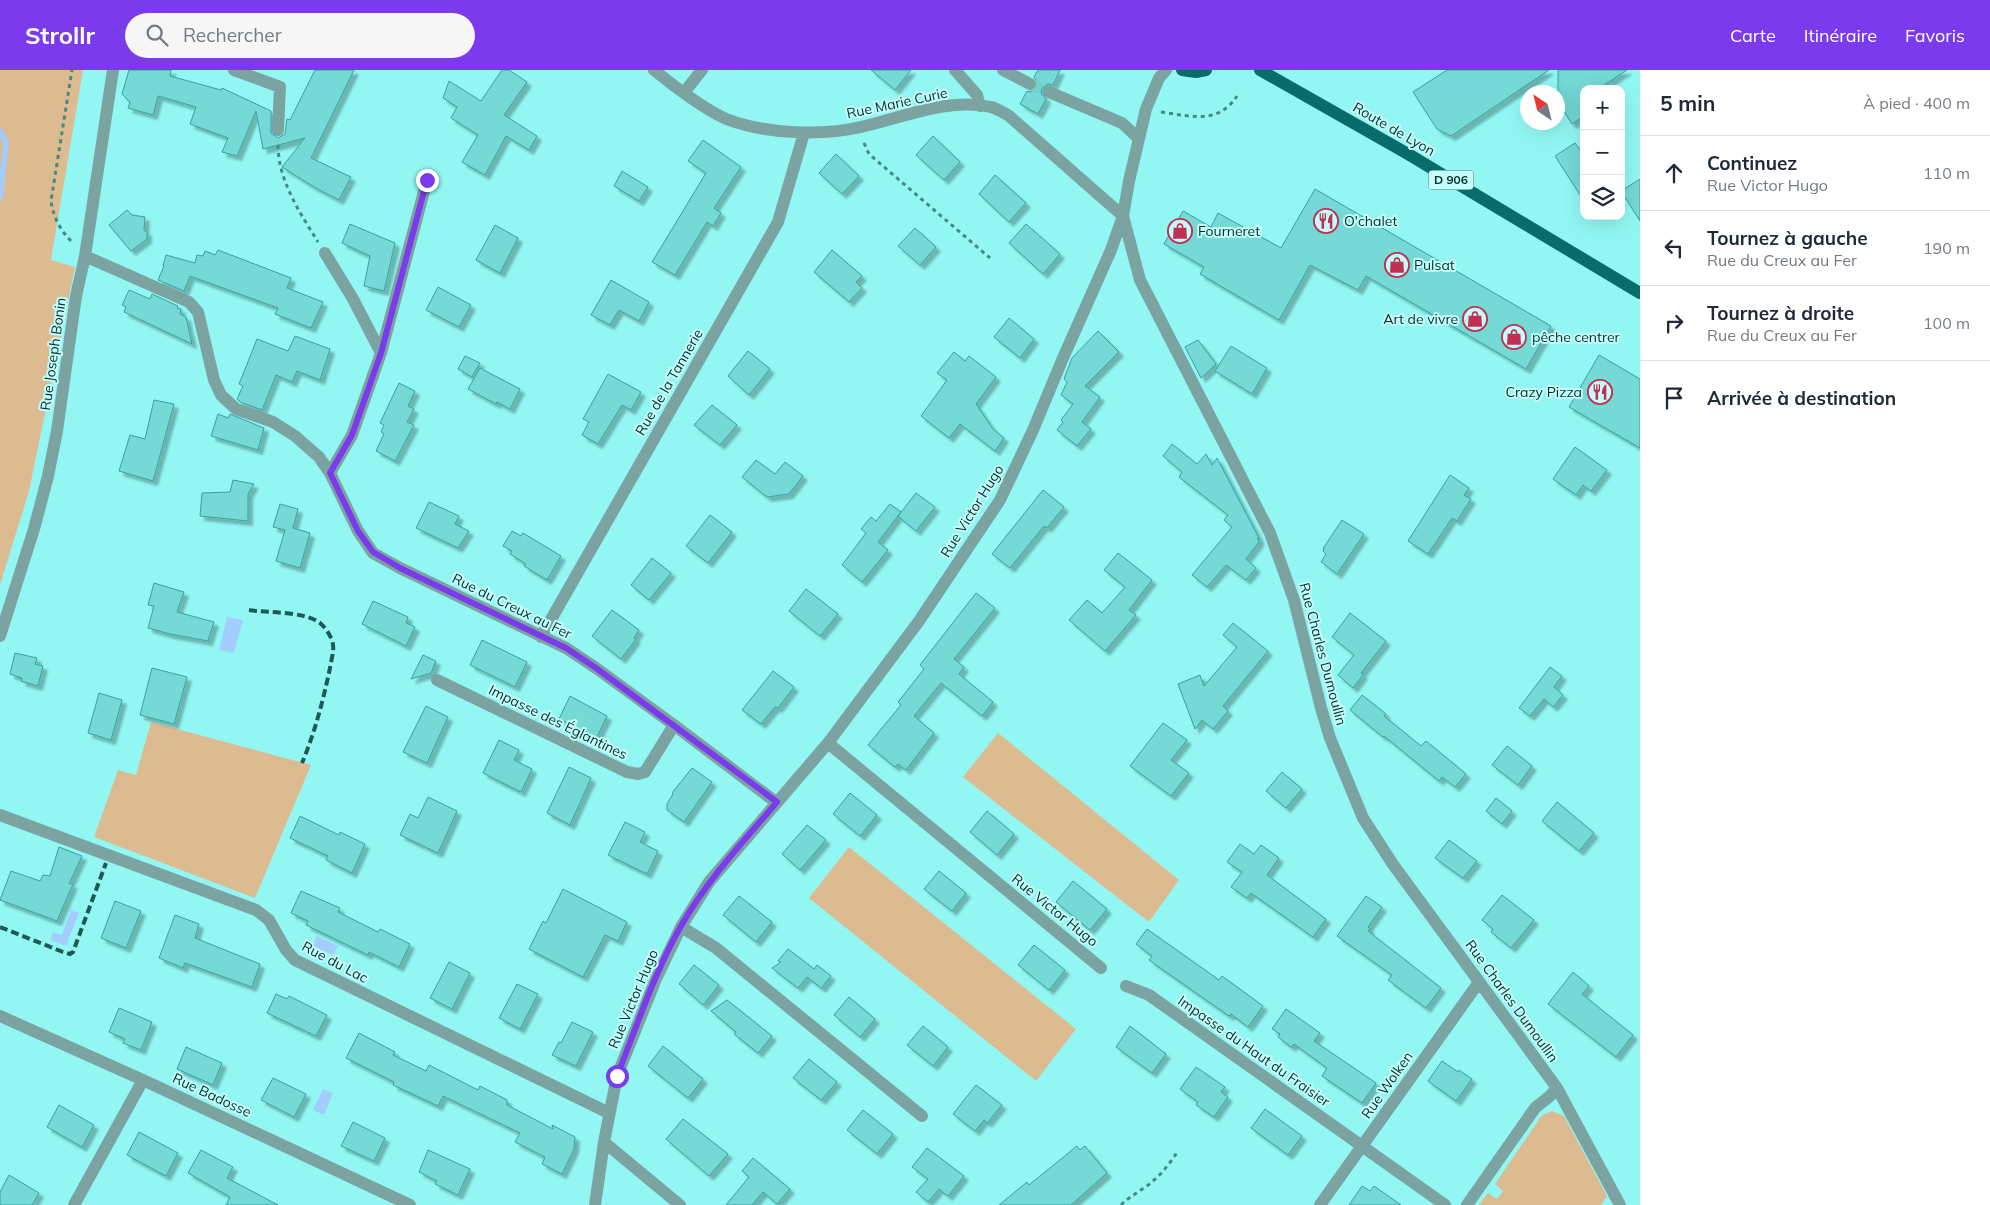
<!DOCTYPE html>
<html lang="fr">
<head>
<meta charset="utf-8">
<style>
	body { margin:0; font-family:Mulish,sans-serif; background:#f6f6f7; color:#1f2937 }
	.controls { position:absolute; right:15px; top:15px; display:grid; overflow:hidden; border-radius:10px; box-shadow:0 5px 20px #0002 }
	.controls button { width:45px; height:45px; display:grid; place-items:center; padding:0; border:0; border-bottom:1px solid #e0e1e3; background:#fff; color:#1f2937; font:25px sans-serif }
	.compass { position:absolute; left:1520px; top:15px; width:45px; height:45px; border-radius:50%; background:#fff; box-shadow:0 5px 20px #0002; rotate:325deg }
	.stop { position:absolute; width:15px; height:15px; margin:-11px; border:4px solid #7c3aed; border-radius:50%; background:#fff }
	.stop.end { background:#7c3aed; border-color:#fff; box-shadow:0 1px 5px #0008 }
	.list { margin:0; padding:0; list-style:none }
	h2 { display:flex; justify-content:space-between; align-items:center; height:65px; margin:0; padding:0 20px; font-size:21px }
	h2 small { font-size:16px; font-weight:400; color:#747a83 }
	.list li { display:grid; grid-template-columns:32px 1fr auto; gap:15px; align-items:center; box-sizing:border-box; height:75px; padding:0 20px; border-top:1px solid #e0e1e3 }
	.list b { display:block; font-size:19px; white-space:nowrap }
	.list p { margin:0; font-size:16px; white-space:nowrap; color:#747a83 }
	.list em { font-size:16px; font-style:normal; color:#747a83 }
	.icon { flex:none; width:28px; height:28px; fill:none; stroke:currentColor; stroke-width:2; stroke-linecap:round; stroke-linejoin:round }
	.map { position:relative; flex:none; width:1640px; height:1135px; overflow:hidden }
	header { display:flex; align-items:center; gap:30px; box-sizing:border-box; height:70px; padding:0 25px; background:#7c3aed; color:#fff }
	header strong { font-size:24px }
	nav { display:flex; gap:28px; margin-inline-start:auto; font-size:18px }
	.search { width:350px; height:45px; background:#f6f6f7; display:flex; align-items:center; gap:12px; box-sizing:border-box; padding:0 18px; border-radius:28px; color:#747a83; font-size:19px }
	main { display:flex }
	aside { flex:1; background:#fff }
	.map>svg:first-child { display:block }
</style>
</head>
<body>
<header>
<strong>Strollr</strong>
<div class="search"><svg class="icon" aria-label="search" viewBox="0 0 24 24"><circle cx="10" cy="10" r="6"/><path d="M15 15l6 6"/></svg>Rechercher</div>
<nav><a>Carte</a><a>Itinéraire</a><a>Favoris</a></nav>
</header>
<main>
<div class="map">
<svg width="1640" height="1135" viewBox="0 0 1640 1135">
	<defs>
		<filter id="shadow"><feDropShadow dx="4.5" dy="4.5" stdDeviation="1" flood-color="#0004"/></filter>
	</defs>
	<rect width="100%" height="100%" fill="#92f7f3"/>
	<path fill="#ddbb91" d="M0,0h83l-32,190 24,7 -46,224 -29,94z
		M151,652l160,43 -56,133 -161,-61 24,-67 18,5z
		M998,663l181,147 -30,42 -186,-145z
		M849,777l227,182 -40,52 -227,-183z
		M1552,1041l12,5 43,80 -6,9h-122l9,-12 9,6 6,-8 -8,-7 47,-69z"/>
	<path fill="#a2cdfe" d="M227,547l16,3 -9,33 -15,-3z
		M71,840l8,3 -13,33 -16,-6 3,-8 9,3z
		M317,866l21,10 -5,9 -20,-9z
		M323,1019l10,4 -9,22 -11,-5z"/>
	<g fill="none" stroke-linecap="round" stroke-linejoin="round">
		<path stroke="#a2cdfe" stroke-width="5.5" d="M0,61l6,12 -6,55"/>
	</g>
	<path fill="#74d9d6" stroke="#37a19e" filter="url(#shadow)" d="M129,0h42l-1,6 51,14 1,-2 49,23v22l7,5 7,-4 2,-15 3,1 25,-50h39l-43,88 40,19 -12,23 -25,-13 -32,-20 23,-29 -42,11 -7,-38 -19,45 -15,-4 6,-14 -38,-14 6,-17 -38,-11 -5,19 -25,-7 2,-6 -8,-8z
		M502,0h7l18,12 -23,33 33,21 -8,14 -23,-14 -21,39 -23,-13 16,-27 -27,-17 6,-11 -14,-9 6,-17 32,20z
		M871,0h40l-16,20z
		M1038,0h22l-7,15 -5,-1 -6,4 -1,5 5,6 -8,15 -18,-10 7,-13 4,1 6,-4 1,-5 -4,-6z
		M1447,0h102l-98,66 -14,-7 -24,-37z
		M1558,0h69l-29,19h-14v27l-12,8 -14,-22z
		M933,66l27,26 -16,18 -28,-25z
		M703,70l38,27 -27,41 7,5 -8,13 -6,-4 -32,53 -23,-13 54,-89 -18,-12z
		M1575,73l9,13v45l-29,-45z
		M836,84l23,22 -17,18 -23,-21z
		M622,101l26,16 -9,14 -25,-15z
		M995,105l31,28 -17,19 -30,-28z
		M1640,109v42l-19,-30z
		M1315,119l236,137 -25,43 -160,-93 -8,14 -48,-25 -31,55 -79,-46 4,-7 -40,-23 19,-33 28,16 7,-14 63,35z
		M127,140l5,5 13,2 -1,13 3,2v7l-16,12 -22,-26z
		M350,154l45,19 -11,48 -20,-5 6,-30 -28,-13z
		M1026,154l34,30 -17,20 -34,-31z
		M495,155l23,13 -18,35 -24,-13z
		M915,158l21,19 -16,18 -22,-19z
		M218,180l73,28 -4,10 36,14 -12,26 -36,-14 3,-6 -88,-32 -6,15 -26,-11 6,-14h-1l3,-11 29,8 2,-8 6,1 2,-5 10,4z
		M832,180l30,26 -6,6 6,6 -13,14 -35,-30z
		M611,210l38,22 -10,19 -20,-11 -9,15 -19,-10z
		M438,217l33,18 -12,22 -33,-17z
		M129,220l21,9 2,-5 26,12 -1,2 4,1 -1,5 6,3 6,27 -68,-32 2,-5 -4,-2z
		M1009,248l25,21 -14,19 -26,-21z
		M1098,261l21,21 -34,34 15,11 -18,25 9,7 -14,17 -20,-16 6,-8 -2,-2 12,-16 -12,-9 6,-13 -3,-3 8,-21z
		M295,266l35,13 -10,31 -23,-9 -5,11 -16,-7 -14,35 -22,-8 -3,-3 6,-13 -4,-2 18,-45 31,12z
		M1198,270l18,24 -15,14 -16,-31z
		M1231,276l36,22 -15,26 -37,-23z
		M748,281l22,18 -21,26 -21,-19z
		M954,282l11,9 4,-5 27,21 -20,27 17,25 11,9 -9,13 -35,-27 -11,14 -28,-22 26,-36 -10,-7z
		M1599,285l41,24v69l-71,-41z
		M465,286l15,7 -8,14 -14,-8z
		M480,298l40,21 -10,20 -13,-7 -1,2 -28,-15z
		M608,304l33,18 -10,18 -9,-5 -24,39 -16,-9 7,-13 -6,-3z
		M399,313l16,8 -7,15 6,3 -7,13 7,3 -19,36 -19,-10 8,-17 -3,-2 3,-7 -4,-2z
		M154,330l20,4 -21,77 -34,-10 11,-36 15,4z
		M712,335l25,20 -17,20 -26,-20z
		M218,344l10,4 2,-4 34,14 -6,22 -47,-14z
		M1172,374l25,20 9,-10 6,11 5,-7 43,82 -3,-2 2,4 -13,17 10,9 -10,12 -20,-15 -19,22 -15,-12 40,-48 -8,-7 4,-5 -49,-38 3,-5 -19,-16z
		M1575,377l32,23 -16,21 -8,-6 -7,10 -23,-16z
		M756,390l19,14 10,-12 18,14 -14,18 -22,3 -25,-20z
		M1450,405l19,13 -5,7 7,4 -14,22 -5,-3 -24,36 -20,-13z
		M233,410l21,4 -6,10v27l-48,-5 2,-23 28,-1z
		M1043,420l21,17 -17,21 -3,-2 -34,42 -18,-14z
		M916,423l19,14 -19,24 -18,-15z
		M429,432l30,14 -4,8 14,7 -11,17 -42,-20z
		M280,434l18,5 -5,19 17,5 -10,35 -24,-7 9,-31 -12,-3z
		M890,434l11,8 -23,30 10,8 -26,32 -20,-17 24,-32 -5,-4 10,-12 5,4z
		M710,445l22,17 -24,31 -22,-17z
		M1342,450l22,14 -27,40 -16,-12 5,-8 -3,-3 1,-4z
		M512,461l9,5 2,-3 38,23 -14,24 -23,-14 2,-2 -16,-10 2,-3 -9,-5z
		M1118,483l34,27 -23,30 7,5 -31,36 -36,-31 18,-20 15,13 23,-26 -21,-17z
		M652,488l19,15 -22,27 -18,-15z
		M154,513l30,9 -7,20 37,10 -6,19 -38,-7 -22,-6 6,-22 -6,-1z
		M806,519l32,25 -18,22 -31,-25z
		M976,523l19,15 -41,51 10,8 -5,7 34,28 -11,14 -41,-33 -27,33 20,17 -28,37 -8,-6 -3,3 -27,-22 33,-40 -3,-3 26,-33 -4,-4z
		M373,531l35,16 -2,6 9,4 -9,19 -44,-22z
		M612,540l27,20 -5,8 2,1 -15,20 -29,-23z
		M1350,543l36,28 -25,32 2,2 -10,13 -15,-13 16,-20 -22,-18z
		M1233,553l35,28 -45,55 5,5 -15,18 -11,-9 -7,9 -17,-45 22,-9 4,11 33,-39 -14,-12z
		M482,570l45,22 -12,25 -45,-22z
		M15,583l22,5 -2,6 8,2 -5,20 -17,-5 1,-3 -12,-4z
		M423,585l13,6 -5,12 -20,6z
		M1550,597l12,9 -8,11 9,8 -10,12 -9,-8 -14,17 -11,-8z
		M152,598l35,9 -13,47 -34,-9z
		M773,601l21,16 -16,21 -3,-1 -14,17 -19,-14z
		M99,623l23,7 -11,40 -23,-7z
		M1362,625l24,19 -2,2 37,30 5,-5 40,33 -11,13 -13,-10 -3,4 -55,-45 -1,1 -33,-27z
		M570,626l37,20 -10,21 -38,-18z
		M426,636l22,11 -21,46 -24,-11z
		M1163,653l24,17 -16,20 18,13 -18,23 -41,-30z
		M499,670l20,10 -5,10 18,9 -11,23 -38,-19z
		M1507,676l25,20 -14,19 -26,-20z
		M569,697l22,11 -21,47 -23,-12z
		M692,698l20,14 -28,40 -17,-12v-6l6,-10 -1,-1z
		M1282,702l20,17 -16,19 -20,-17z
		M850,723l27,22 -17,21 -27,-22z
		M428,727l29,14 -19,42 -38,-18 10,-21 8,4z
		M1496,728l16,13 -10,13 -16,-13z
		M1557,732l37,31 -15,18 -37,-30z
		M987,741l27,23 -17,21 -27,-23z
		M300,746l39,19 1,-3 25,12 -13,29 -26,-13 2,-4 -38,-18z
		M625,752l20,10 -5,10 18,9 -11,23 -39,-19z
		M807,755l19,15 -26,30 -18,-16z
		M1449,770l28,21 -14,17 -28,-20z
		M1240,774l14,10 7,-9 18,13 -12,17 59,44 -13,18 -62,-44 -4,5 -16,-11 11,-15 -15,-10z
		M59,777l23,9 -13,28h4l-16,37 -57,-21 11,-29 29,10 3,-6 7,1z
		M939,801l27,22 -14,18 -28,-22z
		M1073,811l34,28 -17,21 -34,-28z
		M563,819l64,33 -9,19 -13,-6 -22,42 -54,-28 14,-28 3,2z
		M301,821l39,17 -2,4 40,20 2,-3 30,15 -11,23 -30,-15 -1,3 -62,-30 2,-4 -17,-8z
		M1502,825l32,25 -23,28 -20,-16 2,-3 -11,-9z
		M739,826l33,26 -16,20 -33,-27z
		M1366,826l16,11 -14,20 2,2 -2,2 73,57 -15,20 -38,-28 4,-5 -55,-39z
		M115,831l26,10 -15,37 -25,-10z
		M175,845l24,9 -4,14 65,26 -8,23 -67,-24 -2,5 -24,-10z
		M1147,859l72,51 3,-4 41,30 -15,21 -17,-13 -2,2 -80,-56 3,-4 -16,-12z
		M1034,875l31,25 -16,20 -31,-25z
		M788,879l26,20 3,-4 14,11 -10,12 -14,-11 -9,11 -26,-20 9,-6 -3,-1z
		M449,892l21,11 -18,36 -22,-11z
		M694,895l25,20 -16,20 -24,-21z
		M1573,902l16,14 -7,8 51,41 -17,22 -68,-53z
		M517,914l21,10 -18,35 -21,-11z
		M276,924l11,5 2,-3 38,19 -11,21 -49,-23z
		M849,927l26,22 -15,18 -26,-22z
		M727,930l45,36 -14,17 -24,-19 2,-2 -25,-21z
		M119,938l33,14 -11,28 -18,-7 2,-4 -16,-7z
		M1286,939l34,24 -6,8 62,42 -14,20 -40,-27 5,-8 -33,-24 -3,3 -13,-10 2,-3 -8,-5z
		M572,952l21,10 -17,34 -24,-11 7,-13 2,1z
		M923,956l25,21 -15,19 -26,-21z
		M1130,956l36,28 -14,19 -36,-26z
		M359,963l36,19 -2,3 33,16 3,-6 49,25 2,-4 27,14v5l46,24 -1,-4 23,12 -1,12 -12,25 -20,-10 3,-7 -30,-15 5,-9 -77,-37 -5,10 -45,-21 1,-3 -48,-24z
		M663,976l40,33 -15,19 -40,-32z
		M186,977l36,16 -9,22 -36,-16z
		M809,989l28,23 -16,18 -28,-22z
		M1442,991l16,11 1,-2 13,9 -16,22 -28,-20z
		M1196,997l29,20 -4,5 7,5 -14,20 -18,-12 2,-3 -18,-13z
		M273,1008l33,16 -12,23 -33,-17z
		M976,1015l26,20 -15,18 -3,-3 -9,11 -22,-17z
		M59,1035l35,20 -12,22 -35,-20z
		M1265,1039l37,27 -14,19 -37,-27z
		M863,1040l30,24 -16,20 -30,-24z
		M683,1049l45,35 -19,22 -43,-37z
		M353,1052l32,16 -11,23 -33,-15z
		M139,1062l39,21 -12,23 -39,-21z
		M1077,1076l3,4 5,-4 22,27 -36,32h-72l28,-23 2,3z
		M927,1078l37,28 -16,20 -9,-7 -11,13 -12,-10 12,-13 -16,-12z
		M201,1080l32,17 -6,11 51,27h-52l4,-8 -42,-24z
		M428,1080l42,19 -12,26 -23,-11 2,-3 -18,-9z
		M753,1088l37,31 -13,15 -14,-12 -11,13h-26l23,-28 -7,-6z
		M9,1105l30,18 -7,12h-32v-13z
		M1362,1116l8,5 4,-5 27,19h-52z"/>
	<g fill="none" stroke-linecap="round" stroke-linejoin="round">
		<path stroke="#75cfcc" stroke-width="12" stroke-dasharray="12 6" stroke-linecap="butt" d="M1030,14l19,8"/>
		<path stroke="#428a88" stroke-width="3" stroke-dasharray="4 4" stroke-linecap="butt" d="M1161,42c30,4 57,13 76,-16
			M864,73l5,11 121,104
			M278,75c0,35 22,68 40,97
			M71,171c-11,-11 -18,-25 -20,-40l21,-131
			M1121,1135c10,-10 22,-15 32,-24 10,-8 18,-20 25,-30"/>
		<path stroke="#7ba3a1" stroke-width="12" d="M234,0l46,17 -2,43
			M654,0c18,15 54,42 75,50 38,14 93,16 132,7 41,-9 87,-30 130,-20 5,1 11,5 17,8l115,101
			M955,0l22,25 3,11
			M1003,0l27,14
			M1166,0l-7,8 -13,31 -17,72 -6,35 17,64 130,253 24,67 27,108 9,30 33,80 29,45 165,225 63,117
			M683,21l3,-1 16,-20
			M1049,22l73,31 17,16
			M325,183l28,46 28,54
			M85,186l104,46 9,10 16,68 7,15 15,14 37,13 22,14 24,21 11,16 28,58 15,22 27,15 166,80 30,20 78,57 103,78
			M330,403l22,-38 29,-82 46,-173
			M0,566l34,-107 14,-53 9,-45 19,-135 9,-40 28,-186
			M541,567l237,-415 26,-89
			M437,610l190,92 11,2 7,-2 29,-47
			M828,673l273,225
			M0,745l256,95 13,10 17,30 9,10 314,153
			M681,857l35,21 206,168
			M1126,916l23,9 296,210
			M0,946l143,64 267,125
			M604,1072l76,63
			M74,1135l69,-125
			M595,1135l9,-63 13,-66 39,-97 25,-52 28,-45 119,-139 91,-122 81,-121 33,-70 30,-72 48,-108 12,-34
			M1320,1135l159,-223
			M1467,1135l68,-97 15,-12 7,-8"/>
		<path stroke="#076c6a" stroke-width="12" d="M1182,0l14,2 10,-2
			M1260,0l148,84 232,139"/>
		<path stroke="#1e5957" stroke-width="4" stroke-dasharray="8 4" stroke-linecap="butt" d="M249,540c19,3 55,1 71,13 6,5 12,14 13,22 1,7 -2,16 -3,23 -7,33 -15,64 -28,95
			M0,857l63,25 7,2 3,-2 33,-89"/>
	</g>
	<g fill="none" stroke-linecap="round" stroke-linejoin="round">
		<path stroke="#7c3aed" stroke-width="6" d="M427,110l-46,173 -29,82 -22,38 28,58 15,21 27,16 166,80 30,20 181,134c-34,40 -70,78 -96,124 -27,47 -44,100 -64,150"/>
	</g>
	<defs>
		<symbol id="restaurant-ring" viewBox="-11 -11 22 22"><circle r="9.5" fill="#c4fdfa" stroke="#c03051" stroke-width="1.5"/><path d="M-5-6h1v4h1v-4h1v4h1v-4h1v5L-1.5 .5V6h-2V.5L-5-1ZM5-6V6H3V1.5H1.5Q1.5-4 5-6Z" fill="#c03051"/></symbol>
		<symbol id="shop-ring" viewBox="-11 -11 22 22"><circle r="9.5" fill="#c4fdfa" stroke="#c03051" stroke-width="1.5"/><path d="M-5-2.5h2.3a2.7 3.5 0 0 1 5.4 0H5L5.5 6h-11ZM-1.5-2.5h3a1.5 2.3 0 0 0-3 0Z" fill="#c03051"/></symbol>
	</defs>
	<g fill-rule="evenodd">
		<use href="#restaurant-ring" x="1312" y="137" width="28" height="28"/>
		<use href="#shop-ring" x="1166" y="147" width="28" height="28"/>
		<use href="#shop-ring" x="1383" y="181" width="28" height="28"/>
		<use href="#shop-ring" x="1461" y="235" width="28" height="28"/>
		<use href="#shop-ring" x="1500" y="253" width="28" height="28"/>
		<use href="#restaurant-ring" x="1586" y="308" width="28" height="28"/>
	</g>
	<g text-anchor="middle" stroke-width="4" stroke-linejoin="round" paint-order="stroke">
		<rect fill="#c4fdfa" stroke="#3b6e6c" stroke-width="1" x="1428.5" y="100.5" width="45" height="19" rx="4"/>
		<g font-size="12" font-weight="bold" fill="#00302f">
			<text x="1451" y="114">D 906</text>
		</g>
		<g font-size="14" fill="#00302f" stroke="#c4fdfa">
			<text transform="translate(897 33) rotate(-12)" y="5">Rue Marie Curie</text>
			<text transform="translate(1394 59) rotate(30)" y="5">Route de Lyon</text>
			<text transform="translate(53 284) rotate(-82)" y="5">Rue Joseph Bonin</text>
			<text transform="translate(669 312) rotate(-60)" y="5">Rue de la Tannerie</text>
			<text transform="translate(972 441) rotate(-58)" y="5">Rue Victor Hugo</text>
			<text transform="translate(512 536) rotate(26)" y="5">Rue du Creux au Fer</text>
			<text transform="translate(1323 584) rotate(75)" y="5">Rue Charles Dumoullin</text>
			<text transform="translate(558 652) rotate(26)" y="5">Impasse des Églantines</text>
			<text transform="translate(1055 840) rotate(39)" y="5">Rue Victor Hugo</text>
			<text transform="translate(335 892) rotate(28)" y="5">Rue du Lac</text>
			<text transform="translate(633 929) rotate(-67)" y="5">Rue Victor Hugo</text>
			<text transform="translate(1512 931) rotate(54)" y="5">Rue Charles Dumoullin</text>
			<text transform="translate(1254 981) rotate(35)" y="5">Impasse du Haut du Fraisier</text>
			<text transform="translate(1387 1015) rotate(-55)" y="5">Rue Wolken</text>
			<text transform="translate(212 1025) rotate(25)" y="5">Rue Badosse</text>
		</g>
		<g font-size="14" fill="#00302f" stroke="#c4fdfa" text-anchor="start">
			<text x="1344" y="156">O'chalet</text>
			<text x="1198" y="166">Fourneret</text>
			<text x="1414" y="200">Pulsat</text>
			<text x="1458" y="254" text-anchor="end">Art de vivre</text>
			<text x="1532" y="272">pêche centrer</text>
			<text x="1582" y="327" text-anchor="end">Crazy Pizza</text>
		</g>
	</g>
</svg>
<div class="controls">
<button>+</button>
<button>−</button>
<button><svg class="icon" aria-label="layers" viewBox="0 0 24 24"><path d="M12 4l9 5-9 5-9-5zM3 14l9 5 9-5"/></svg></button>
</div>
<svg class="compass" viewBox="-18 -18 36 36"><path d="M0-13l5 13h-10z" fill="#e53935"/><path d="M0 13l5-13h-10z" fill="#747a83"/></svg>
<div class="stop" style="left:617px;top:1006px"></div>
<div class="stop end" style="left:427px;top:110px"></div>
</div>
<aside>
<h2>5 min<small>À pied · 400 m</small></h2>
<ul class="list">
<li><svg class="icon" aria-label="ahead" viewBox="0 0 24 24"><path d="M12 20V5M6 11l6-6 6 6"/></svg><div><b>Continuez</b><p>Rue Victor Hugo</p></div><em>110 m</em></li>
<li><svg class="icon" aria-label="left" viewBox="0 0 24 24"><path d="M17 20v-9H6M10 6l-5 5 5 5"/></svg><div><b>Tournez à gauche</b><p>Rue du Creux au Fer</p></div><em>190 m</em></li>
<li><svg class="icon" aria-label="right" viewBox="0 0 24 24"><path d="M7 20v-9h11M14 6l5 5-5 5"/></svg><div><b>Tournez à droite</b><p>Rue du Creux au Fer</p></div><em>100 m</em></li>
<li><svg class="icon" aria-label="arrive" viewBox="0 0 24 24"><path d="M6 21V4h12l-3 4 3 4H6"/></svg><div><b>Arrivée à destination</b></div></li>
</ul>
</aside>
</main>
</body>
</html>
